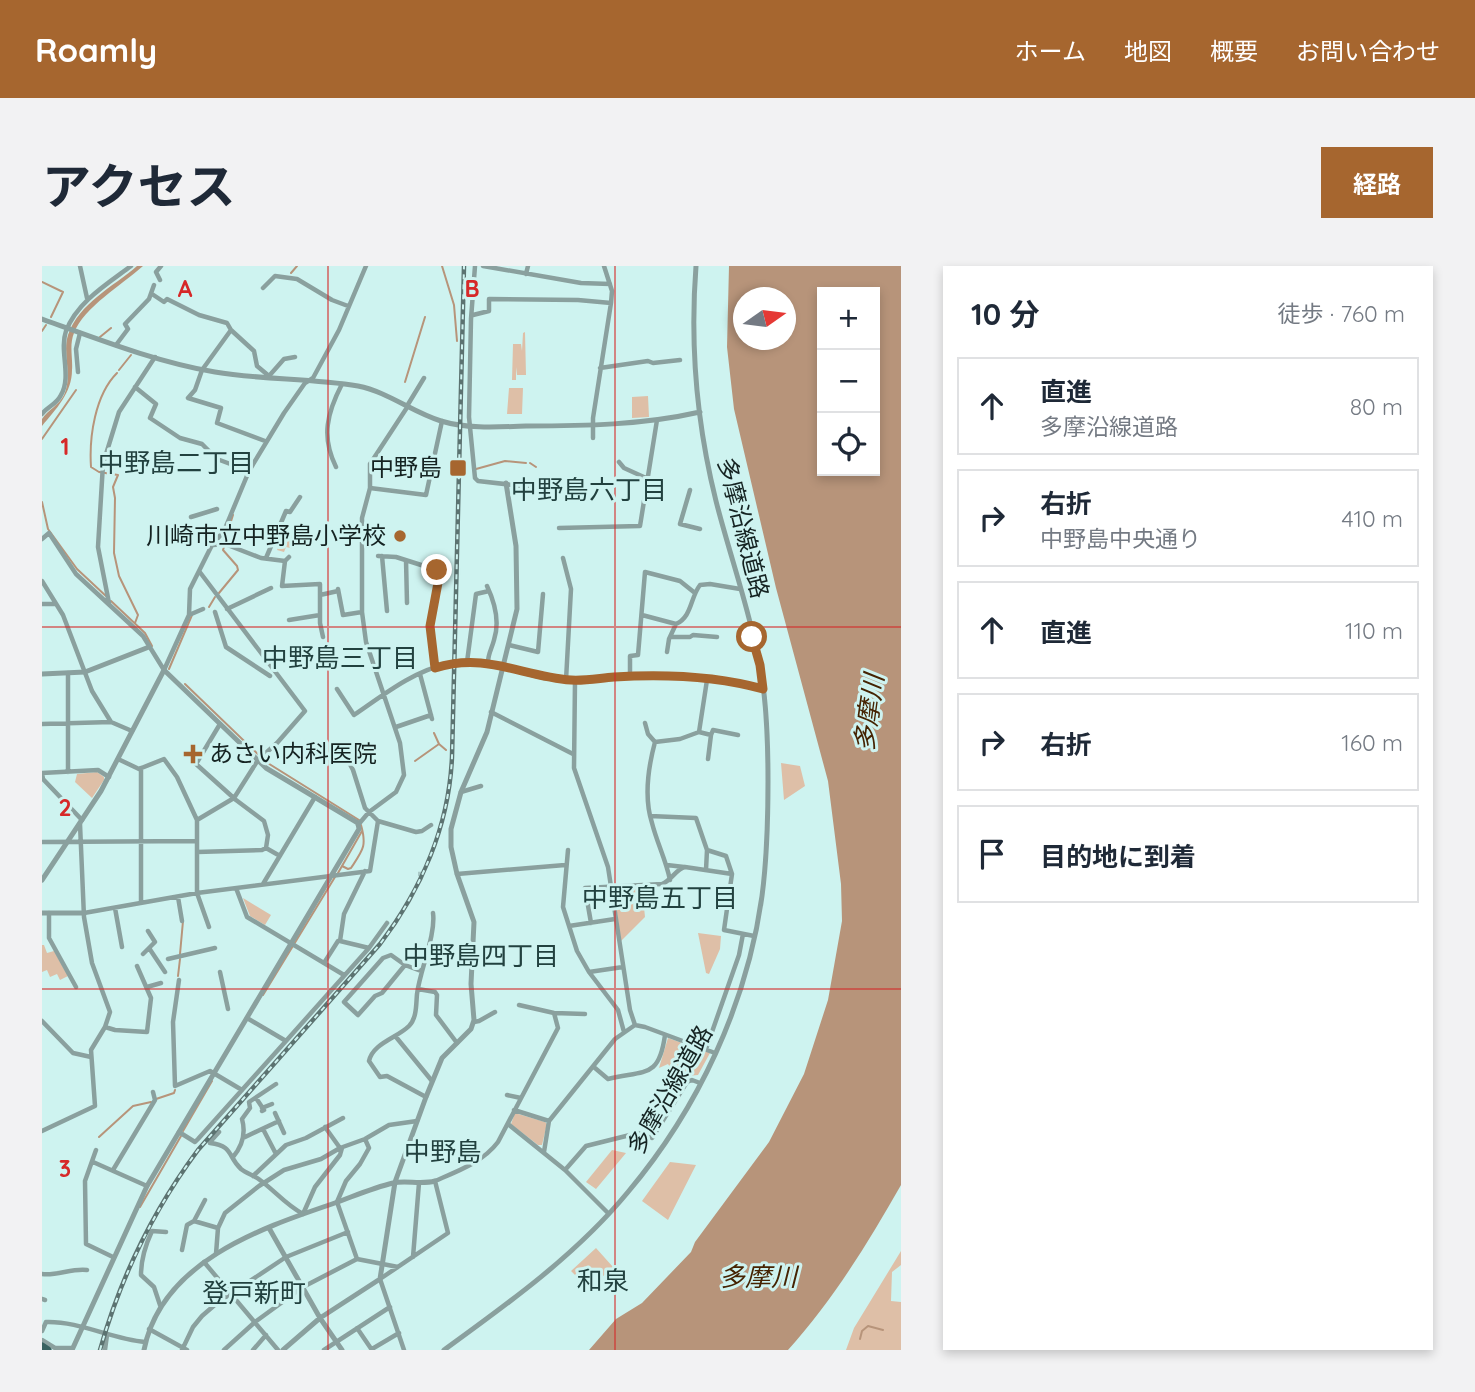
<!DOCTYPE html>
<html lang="ja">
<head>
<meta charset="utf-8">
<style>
	body { margin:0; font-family:Quicksand,"Noto Sans JP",sans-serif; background:#f2f2f3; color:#1f2937 }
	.controls { position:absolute; right:21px; top:21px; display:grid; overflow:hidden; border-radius:0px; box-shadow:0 4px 10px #0003 }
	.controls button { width:63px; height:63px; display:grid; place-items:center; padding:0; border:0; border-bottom:2px solid #e0e1e3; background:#fff; color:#1f2937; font:35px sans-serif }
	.compass { position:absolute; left:691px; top:21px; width:63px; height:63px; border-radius:50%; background:#fff; box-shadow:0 4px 10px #0003; rotate:76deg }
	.stop { position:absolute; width:21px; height:21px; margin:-16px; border:5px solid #a6662f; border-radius:50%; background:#fff }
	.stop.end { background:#a6662f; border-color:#fff; box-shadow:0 2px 7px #0008 }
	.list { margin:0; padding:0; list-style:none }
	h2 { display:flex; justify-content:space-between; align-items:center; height:91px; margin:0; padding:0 28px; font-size:30px }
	h2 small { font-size:23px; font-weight:400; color:#747a83 }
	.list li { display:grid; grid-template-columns:46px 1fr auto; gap:21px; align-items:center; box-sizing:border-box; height:98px; margin:0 14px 14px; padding:0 14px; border:2px solid #e0e1e3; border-radius:0px }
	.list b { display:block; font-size:26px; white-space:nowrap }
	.list p { margin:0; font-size:23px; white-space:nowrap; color:#747a83 }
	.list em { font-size:23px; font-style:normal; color:#747a83 }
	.icon { flex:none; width:38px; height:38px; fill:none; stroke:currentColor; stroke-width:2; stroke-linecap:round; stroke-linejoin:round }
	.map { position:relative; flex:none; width:859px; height:1084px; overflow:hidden; border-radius:0px }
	header { display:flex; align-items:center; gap:42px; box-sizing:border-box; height:98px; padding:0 35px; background:#a6662f; color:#fff }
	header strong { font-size:33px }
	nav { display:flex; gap:38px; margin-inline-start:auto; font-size:24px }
	.intro { display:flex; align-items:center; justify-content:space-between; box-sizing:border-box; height:168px; padding:0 42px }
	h1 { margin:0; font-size:49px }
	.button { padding:18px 32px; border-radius:0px; background:#a6662f; color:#fff; font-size:24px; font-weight:700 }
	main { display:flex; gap:42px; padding:0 42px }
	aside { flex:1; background:#fff; border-radius:0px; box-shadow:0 4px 10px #0003 }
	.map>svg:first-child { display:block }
</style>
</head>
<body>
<header>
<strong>Roamly</strong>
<nav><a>ホーム</a><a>地図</a><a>概要</a><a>お問い合わせ</a></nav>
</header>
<div class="intro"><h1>アクセス</h1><a class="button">経路</a></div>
<main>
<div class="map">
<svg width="859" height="1084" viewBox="0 0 859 1084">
	<rect width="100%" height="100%" fill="#cef3f0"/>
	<path fill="#debfa7" d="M483,66l1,43h-9l-1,-8v13h-4l1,-36h8l1,7 1,-18z
		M467,122h14l-1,26h-15z
		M606,130l1,21 -17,1v-21z
		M243,266l19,8 8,-6 1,11 -15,1 -4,3 -8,-2 -2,5 -7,-2z
		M739,497l19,3 5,20 -21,14z
		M55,506l7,5v3l-12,18 -17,-16 2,-8z
		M600,622l3,29 -24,24 -7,-50 2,-2z
		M201,632l28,17 -6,10 -15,-9z
		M656,667l23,3 -1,13 -11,25 -3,-1z
		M0,679h2l3,8 7,-2 14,25 -8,4 -3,-6 -7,3 -3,-7 -5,2z
		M626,772l42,15 -12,22 -12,1 -9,-6 -6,-1 -3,-5 -9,4z
		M473,847l30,9 2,2 -5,21h-4l-27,-21z
		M570,884l14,3 -30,36 -10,-7z
		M628,896l26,3 -28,55 -26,-19z
		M554,982l17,19 -24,22 -18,-18z
		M859,985v14l-9,7 -1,29 10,1v48h-55l8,-22z"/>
	<path fill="#b7947a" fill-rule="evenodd" d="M95,0h6c-21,19 -59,41 -69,67 -5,12 -1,25 -2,37 0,23 -16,39 -30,56v-7c6,-9 17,-14 22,-24 9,-19 -2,-41 4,-60 11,-32 45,-48 69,-69z
		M687,0h172v919c-33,58 -68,115 -113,165h-199l27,-31 26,-16 49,-51 4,-10 74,-100 35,-68 24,-74 14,-79 -1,-37 -13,-103 -52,-193 -42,-179 -7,-62zM780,26h53v179h-53zM702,32h42v42h-42z"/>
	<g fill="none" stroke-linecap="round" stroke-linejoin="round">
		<path stroke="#b7947a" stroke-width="2" d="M400,0l12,39 3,36
			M249,7l6,-7
			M0,16l21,10 -12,25
			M0,65l4,-6
			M58,71l11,-9
			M77,104l12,-15
			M75,107c-22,22 -28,64 -26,94l8,5 19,3 -5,12 2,11 -1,55 5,23 19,39 -3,8
			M363,116l20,-65
			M0,173l34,-49
			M488,197l6,4
			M434,203l29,-8 21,2
			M0,236l6,27 29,40 30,28
			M182,277l9,-28
			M177,327l19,-23 -1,-4 -14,-16 1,-3
			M69,335l34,32 7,13
			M167,341l6,-10
			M127,403l23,-54
			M143,418l81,78 93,58
			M392,467l5,11 7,6
			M373,495l24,-17
			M300,600l6,3 3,-1c12,-18 16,-22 10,-43
			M296,607l24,-42
			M138,688l3,-33
			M136,710l2,-17
			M221,729l72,-118
			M114,833l18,-6 1,-3
			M141,865l29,-50
			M57,871l34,-31 18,-4
			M98,941l41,-71
			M818,1073l2,-8 6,-5 15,4"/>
		<path stroke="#a9c9c7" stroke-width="4.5" stroke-dasharray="4.5 2" stroke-linecap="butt" d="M376,608h6"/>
		<path stroke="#8aa09e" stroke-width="4.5" d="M38,0l7,32
			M433,0l-4,53 -2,98 6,61 3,3 53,6
			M441,0l98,17 29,1
			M484,8l2,-8
			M118,14l-4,-8 5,-6
			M221,22l12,-12 22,3 35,21 16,6
			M110,28l12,8 3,-3 32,16 28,8 4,7 23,21 3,15 12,10 15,-17 11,-2
			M431,49l16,-4v-12l89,1 33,3
			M189,64l-29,40 -7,20 -7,8 33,10 -4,15 48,18
			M74,79l12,-16 -3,-5 24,-25 5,-14
			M558,102l48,-7 5,2 27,-3
			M36,106l-2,-23 4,-16
			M93,121l21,17 -6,14 30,20 22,6 15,15 32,12
			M365,140l17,-28
			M0,148c6,-8 14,-9 19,-19 11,-19 -2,-44 5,-64 11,-29 41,-47 65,-65
			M551,172v-20l18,-115 1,-12 -8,-25
			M577,196l5,6 22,10
			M294,201c-15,-30 -9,-54 6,-83
			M328,222l56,7 16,-74
			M648,224l-10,34 20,5
			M149,251l26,-8
			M517,262l81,-2 17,-106
			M0,273l7,-6 27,41 67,62 21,34 25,-55 1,-26 22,-44 12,-14 25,-60 35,-58 21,-30 8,-5 26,-48 27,-64
			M171,279l12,-1 36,14 24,3
			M336,290l18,1 44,14 -9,55 3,42
			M340,290l5,55
			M247,291l-4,4 -3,25 38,-2v39l3,14
			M224,292l20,-47 4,1 10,-15
			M521,292l8,31 -5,91
			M364,294l1,43
			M0,315l21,34 29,76 19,31
			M445,320c8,17 13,36 7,54 -2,8 -6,14 -6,22
			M296,323l5,26 19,-3
			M278,329l18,-4
			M67,337l-11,-56 5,-83 16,-52 36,-55
			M0,338h12
			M185,343l44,-21
			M173,346l11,35 44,29
			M147,349l14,-6
			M600,349l34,9c16,-7 14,-26 24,-39l10,-1 30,5
			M247,354l31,-5
			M628,371h20l3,-2 24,2
			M467,379l29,7 5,-58
			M625,386l2,-13 7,-15
			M425,396l9,-68 13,-3
			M378,408l12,45
			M588,411v-21l8,-1 7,-83 35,9 15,12
			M533,415l-1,87 34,99 22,143 5,15
			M295,423l17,26c28,-19 59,-44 93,-51 42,-9 67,10 104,15 22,3 42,-1 64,-2 49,-3 101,-1 148,12
			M449,446l82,42
			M603,457l3,11 7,8
			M0,458l69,-2 21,9
			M354,461l35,-12
			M657,466l12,3 -3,24
			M669,469l2,-5 25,5
			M76,493l21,10 25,-10 13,18 20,43v73l12,34
			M99,502v134
			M26,506v-99
			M0,507l56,-3 11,7
			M0,507l1,6 39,41
			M419,526l20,-6
			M608,550l46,2 11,32
			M155,554l37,-22 24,-38 19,-17 28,-32 -106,-140
			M336,555l38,11 6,-1 9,-6
			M316,559l11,-13 27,-20 8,-17 -4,-32 -34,-101 -4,-30v-94l8,-30v-24l38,-58
			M0,576l155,-1
			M224,582l14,8
			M526,584l-5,57 14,44 12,21 29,38 6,22
			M155,586l65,-2 4,-2 2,-13 -4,-14 -28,-21 -40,-36 24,-40
			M625,599l17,2
			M664,604l1,-20 19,6 6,18 -8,56 30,6
			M415,608l108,-9
			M628,614c-4,-20 -13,-37 -18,-57 -8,-25 -4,-55 3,-81l25,-3 19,-7 8,-52
			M221,618l52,-87
			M194,622l11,29 97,58
			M136,631l4,24
			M73,642l7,39
			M7,647v25l27,49
			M42,647l113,-20 173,-22 8,-50 -13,-13 -12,-38 -11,-21
			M549,657l-6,-35 77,-4c10,-4 14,-15 23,-17l47,7
			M527,660l46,-7
			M107,682l16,24
			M327,682l18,-25
			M101,688l12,-12 -7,-11
			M126,693l47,-11
			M282,697l14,-22h2l4,-27 21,-43
			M363,699l-23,28 -7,3 -17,19 -14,-13 39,-44 8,-3 14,10 16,6
			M178,706l8,37
			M547,706l34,-5
			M137,714l-6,42 2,64 35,-15 32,19
			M105,721l14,-4
			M376,723l17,3 2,3 -1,20 21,28
			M477,739l35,8 31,1
			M0,755l31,32 18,4
			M432,756l5,-1 16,-9
			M63,761l10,3 32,2 4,-34 -14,-32
			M354,771l36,44
			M244,775l83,-93 -29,-7
			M664,783l33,-94 4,-21
			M553,802l13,11c37,-9 51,0 57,-44
			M465,829l14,3
			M384,831l-39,-21 -7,1 -11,-16c4,-18 28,-23 40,-35 8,-8 7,-22 8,-32 3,-24 19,-59 16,-81
			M214,832l8,12 -2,1
			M220,842l10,-4
			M472,844l35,11
			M233,847l9,20
			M466,858l57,46 43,43
			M283,861l15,21
			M221,863l13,25
			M0,865l53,-25 -4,-56 14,-23 5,-15 -18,-49 -8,-46 -4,-93
			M137,866l16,10 3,-3 88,-98 -39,-23
			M201,872l36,-17
			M168,876l9,-10
			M168,877c24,3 17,13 31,26 6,5 13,6 19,11 15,11 26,25 43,34l12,-27 25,-32 2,-7
			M54,884l-11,31 1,63 27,13
			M502,886l5,-31 66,-82 20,-14 10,2 70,26
			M191,891c10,-12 13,-24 9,-38l8,-11 -1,-6 27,-18
			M51,896l54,24
			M71,904l42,-70 -2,-8
			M523,904l21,-24 52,-13 14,5 35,-56 5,-2 8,3
			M211,910l33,-31 20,-7 37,-20
			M152,955l24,7
			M140,984l5,-25 7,-4 11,-21
			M174,988l2,-26 7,-15 34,-27 25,-16 37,-11 19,-11 25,-9 24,-14 28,-4
			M371,991l6,-74
			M315,993l-20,-57 9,-21 14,-17 9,-16 -4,-9
			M162,996l74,88
			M0,1008c15,2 30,-6 45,-4
			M0,1033l3,1
			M118,1039l-6,-18 -13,-12c0,-16 4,-29 11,-44l14,1
			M315,1062l15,22
			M107,1063l38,21
			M0,1065l4,-9c34,-1 65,17 99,20
			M0,1074l13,8h17
			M330,1083l27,-16
			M63,1084l2,-15
			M140,1084l11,-23 9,-11 15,-13 69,-46 62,-25
			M182,1084l31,-28 48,-35 54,-28 41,8
			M211,1084l13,-15
			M282,1084l66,-43
			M362,1084l-24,-71 68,-46 -13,-52c23,-10 48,-19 63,-39l60,-114 -4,-15"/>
		<path stroke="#8aa09e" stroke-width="5" d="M0,53c56,20 114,43 173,53 47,8 95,6 143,14 30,6 54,26 83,35 26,8 57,6 85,5 58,0 117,-1 174,-14
			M0,408l43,-2 64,-25
			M0,614l59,-89 63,-121 102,98 92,55 1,6 -212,357 -75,164
			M0,647h42
			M227,962l51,90 22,32
			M102,1084c17,-87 114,-121 188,-146 20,-7 40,-16 61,-21 13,-3 28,2 42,-2
			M241,1084l37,-32 60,-39 15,-97 31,-85 16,-39 29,-29 3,-9 -3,-36 3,-62 -17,-48 -6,-27v-18l10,-37 26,-60 30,-123 -1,-63 -10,-63
			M402,1084c65,-47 133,-96 184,-158 70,-83 119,-188 134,-296 5,-38 6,-76 6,-115 0,-38 -1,-78 -8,-115 -10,-55 -30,-110 -44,-165 -19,-76 -26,-157 -20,-235"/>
		<path stroke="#396260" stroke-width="7" d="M0,1080l6,4"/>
		<defs>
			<path id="rail" d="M58,1084c20,-71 54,-141 98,-200l182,-206c41,-54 69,-118 72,-187l12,-491"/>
		</defs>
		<use href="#rail" stroke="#5c7371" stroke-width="4.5"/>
		<use href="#rail" stroke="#cef3f0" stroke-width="2" stroke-dasharray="5" stroke-linecap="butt"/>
	</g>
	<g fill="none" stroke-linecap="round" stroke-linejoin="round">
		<path stroke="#a6662f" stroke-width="9" d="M395,304l3,2 -10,54 5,42c51,-16 86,8 136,12 14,1 29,-2 43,-3 49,-3 102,-1 149,12l-3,-24 -8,-28"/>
	</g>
	<path fill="none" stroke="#d62828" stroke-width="2" stroke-opacity="0.55" d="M286,0v1084M573,0v1084M0,361h859M0,723h859"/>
	<g fill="#a6662f" stroke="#cef3f0" stroke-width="2.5">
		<rect x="407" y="193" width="18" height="18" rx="3.5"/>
		<circle cx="358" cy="270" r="7"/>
		<path d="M147.5 477.5h7v7h7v7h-7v7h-7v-7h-7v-7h7z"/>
	</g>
	<g text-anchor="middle" stroke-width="6" stroke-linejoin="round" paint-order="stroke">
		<g font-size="24" fill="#152322" stroke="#cef3f0" text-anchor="end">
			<text x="400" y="210">中野島</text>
			<text x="344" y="278">川崎市立中野島小学校</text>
			<text x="167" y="496" text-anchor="start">あさい内科医院</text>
		</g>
		<g font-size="24" fill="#152322" stroke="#cef3f0">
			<text transform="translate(701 262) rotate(76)" y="8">多摩沿線道路</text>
			<text transform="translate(628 824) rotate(-60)" y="8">多摩沿線道路</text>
		</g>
		<g font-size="26" fill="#22413f" stroke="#cef3f0">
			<text x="134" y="206">中野島二丁目</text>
			<text x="547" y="233">中野島六丁目</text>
			<text x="298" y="401">中野島三丁目</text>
			<text x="618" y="641">中野島五丁目</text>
			<text x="439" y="699">中野島四丁目</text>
			<text x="401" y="895">中野島</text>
			<text x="561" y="1024">和泉</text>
			<text x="212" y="1036">登戸新町</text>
		</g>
		<g font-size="26" font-style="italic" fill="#452302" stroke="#cef3f0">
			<text transform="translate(827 447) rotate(-82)" y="9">多摩川</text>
			<text x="716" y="1020">多摩川</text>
		</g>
	</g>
	<g font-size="23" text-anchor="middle" font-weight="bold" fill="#d62828" stroke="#cef3f0" stroke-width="6" stroke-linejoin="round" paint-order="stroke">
		<text x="143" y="31">A</text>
		<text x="430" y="31">B</text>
		<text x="23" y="189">1</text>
		<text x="23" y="550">2</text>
		<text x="23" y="911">3</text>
	</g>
</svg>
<div class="controls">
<button>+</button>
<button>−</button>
<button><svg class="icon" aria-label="locate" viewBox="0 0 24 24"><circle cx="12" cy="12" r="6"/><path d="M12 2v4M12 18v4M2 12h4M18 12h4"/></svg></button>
</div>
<svg class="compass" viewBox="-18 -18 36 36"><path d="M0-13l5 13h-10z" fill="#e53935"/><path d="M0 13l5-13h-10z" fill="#747a83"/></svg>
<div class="stop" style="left:710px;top:371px"></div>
<div class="stop end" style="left:395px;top:304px"></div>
</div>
<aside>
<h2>10 分<small>徒歩 · 760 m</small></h2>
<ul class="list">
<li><svg class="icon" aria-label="ahead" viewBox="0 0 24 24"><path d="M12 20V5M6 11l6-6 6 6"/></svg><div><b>直進</b><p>多摩沿線道路</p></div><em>80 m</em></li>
<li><svg class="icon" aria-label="right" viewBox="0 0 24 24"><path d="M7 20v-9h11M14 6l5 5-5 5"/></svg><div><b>右折</b><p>中野島中央通り</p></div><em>410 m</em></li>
<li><svg class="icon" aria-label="ahead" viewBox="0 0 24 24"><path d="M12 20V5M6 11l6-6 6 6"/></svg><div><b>直進</b></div><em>110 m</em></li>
<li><svg class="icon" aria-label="right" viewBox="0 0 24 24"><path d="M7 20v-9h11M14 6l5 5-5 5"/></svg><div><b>右折</b></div><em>160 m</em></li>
<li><svg class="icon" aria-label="arrive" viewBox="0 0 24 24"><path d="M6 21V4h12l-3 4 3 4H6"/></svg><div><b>目的地に到着</b></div></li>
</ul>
</aside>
</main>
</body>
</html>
